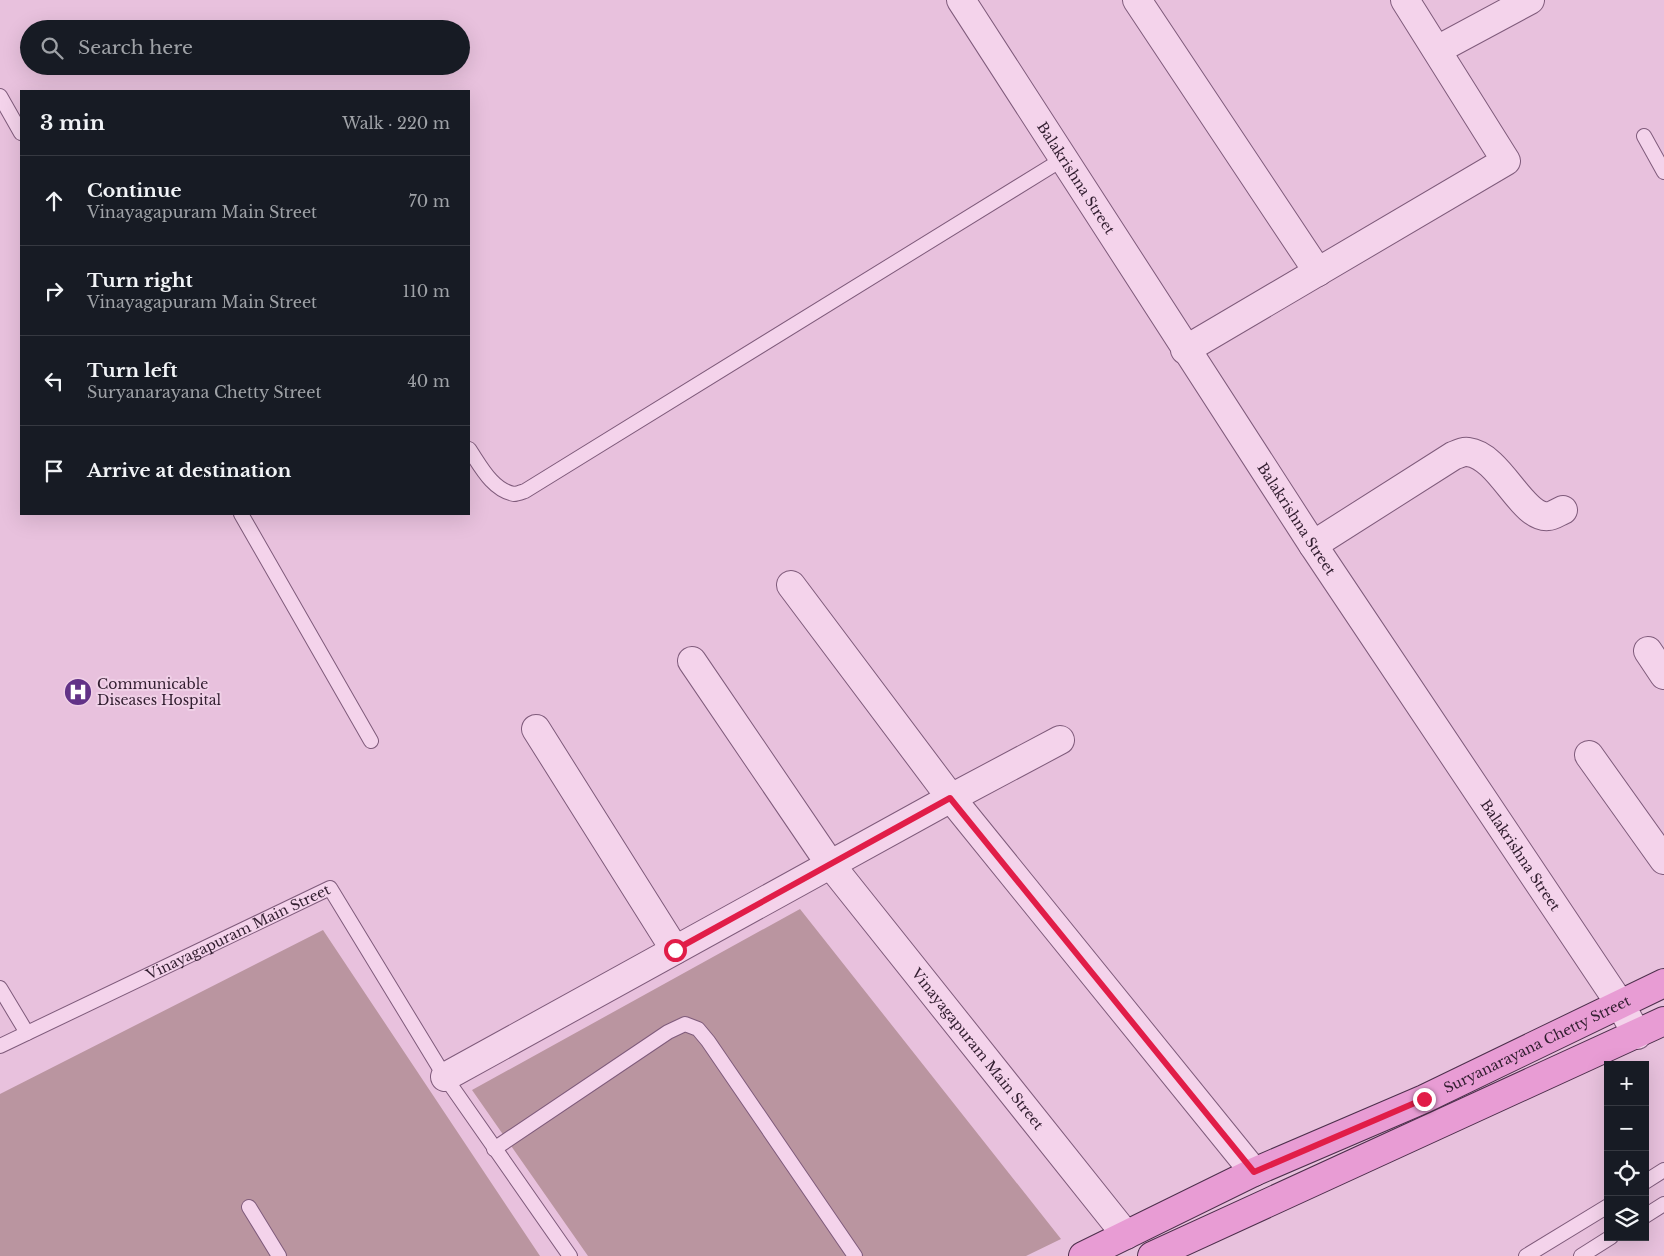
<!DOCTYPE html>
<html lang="en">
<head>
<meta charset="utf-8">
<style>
	body { margin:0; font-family:"Libre Baskerville",serif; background:#242831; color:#f1f3f6 }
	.controls { position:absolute; right:15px; bottom:15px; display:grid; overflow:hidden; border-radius:0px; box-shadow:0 5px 20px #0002 }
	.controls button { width:45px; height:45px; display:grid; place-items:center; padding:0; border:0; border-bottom:1px solid #363941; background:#171b24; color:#f1f3f6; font:25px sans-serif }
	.stop { position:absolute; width:15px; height:15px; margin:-11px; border:4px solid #e11d48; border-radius:50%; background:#fff }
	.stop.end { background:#e11d48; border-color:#fff; box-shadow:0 1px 5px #0008 }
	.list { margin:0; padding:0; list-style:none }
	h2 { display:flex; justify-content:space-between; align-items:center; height:65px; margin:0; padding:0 20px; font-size:21px }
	h2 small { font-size:16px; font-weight:400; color:#9ea1a6 }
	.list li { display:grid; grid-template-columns:32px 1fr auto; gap:15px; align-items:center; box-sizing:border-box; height:90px; padding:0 20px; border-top:1px solid #363941 }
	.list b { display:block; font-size:19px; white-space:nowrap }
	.list p { margin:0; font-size:16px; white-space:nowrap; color:#9ea1a6 }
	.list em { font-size:16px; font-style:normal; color:#9ea1a6 }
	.icon { flex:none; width:28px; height:28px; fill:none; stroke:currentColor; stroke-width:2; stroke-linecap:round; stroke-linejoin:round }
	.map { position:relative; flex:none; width:1664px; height:1256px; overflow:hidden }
	.search { position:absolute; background:#171b24; box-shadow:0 5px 20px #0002; left:20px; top:20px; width:450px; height:55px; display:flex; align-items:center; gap:12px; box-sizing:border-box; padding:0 18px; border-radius:28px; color:#9ea1a6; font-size:19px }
	.panel { position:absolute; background:#171b24; box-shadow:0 5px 20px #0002; left:20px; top:90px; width:450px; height:425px; border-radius:0px }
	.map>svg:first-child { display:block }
</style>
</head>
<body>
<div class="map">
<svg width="1664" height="1256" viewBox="0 0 1664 1256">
	<rect width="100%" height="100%" fill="#e8c1dd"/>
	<path fill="#ba95a0" d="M800,909l261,330 -35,17h-438l-116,-166z
		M323,930l217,326h-540v-162z"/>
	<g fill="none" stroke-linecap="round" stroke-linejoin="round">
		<defs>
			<g id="service">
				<path d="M0,96l21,37"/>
				<path d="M1644,136l20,36"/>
				<path d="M469,449c11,16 23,41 45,45 3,0 8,-2 11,-3l538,-332"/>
				<path d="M241,514l130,227"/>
				<path d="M0,988l27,45"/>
				<path id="s1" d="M0,1046l330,-158 115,189 125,179"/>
				<path d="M494,1149l174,-117 17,-8 13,5 10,12 147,215"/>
				<path d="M1645,1182l19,-12"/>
				<path d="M249,1207l30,49"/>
				<path d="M1645,1216l19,-12"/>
				<path d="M1526,1256l82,-50"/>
				<path d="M1581,1256l30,-19"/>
			</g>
			<g id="minor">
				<path d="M1137,0l181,272"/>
				<path d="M1437,50l93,-50"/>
				<path d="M1185,350l321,-189 -101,-161"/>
				<path d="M1313,545l140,-89c5,-2 11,-5 15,-4 33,4 54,68 81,64 4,0 9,-4 14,-6"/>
				<path d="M791,585l160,213 303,374"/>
				<path d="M1648,651l16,24"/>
				<path id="s2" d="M692,661l138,203 296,371"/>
				<path d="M536,729l139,221"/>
				<path d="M1589,755l75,105"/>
				<path d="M445,1077l506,-279 109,-58"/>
			</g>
			<g id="tertiary">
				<path id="s3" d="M961,0l352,545 307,459 17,31"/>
			</g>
			<g id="primary">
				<path id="s4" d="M1083,1256l171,-84 170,-73 240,-116"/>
				<path d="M1152,1256l512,-235"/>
			</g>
		</defs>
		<use href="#service" stroke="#7f5b7b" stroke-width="16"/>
		<use href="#minor" stroke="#7f5b7b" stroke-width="30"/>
		<use href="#tertiary" stroke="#7f5b7b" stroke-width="30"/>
		<use href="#primary" stroke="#4d2f4c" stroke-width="30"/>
		<use href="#service" stroke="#f4d3eb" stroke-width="14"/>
		<use href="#minor" stroke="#f4d3eb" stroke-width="28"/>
		<use href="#tertiary" stroke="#f4d3eb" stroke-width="28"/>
		<use href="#primary" stroke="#e89cd4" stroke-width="28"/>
	</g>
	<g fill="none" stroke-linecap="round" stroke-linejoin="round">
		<path stroke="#e11d48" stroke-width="6" d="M675,950l275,-152 304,374 170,-73"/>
	</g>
	<defs>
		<symbol id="hospital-disc" viewBox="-11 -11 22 22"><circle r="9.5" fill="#623287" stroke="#f0d0e7"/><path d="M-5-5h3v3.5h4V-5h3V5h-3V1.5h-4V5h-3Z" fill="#fff"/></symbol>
	</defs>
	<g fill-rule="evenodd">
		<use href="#hospital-disc" x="62" y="676" width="32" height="32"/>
	</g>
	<g text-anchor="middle" stroke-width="4" stroke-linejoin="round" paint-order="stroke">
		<g font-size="14" fill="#311d2f" stroke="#f0d0e7">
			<text dy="5" stroke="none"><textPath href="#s3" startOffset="212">Balakrishna Street</textPath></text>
			<text dy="5" stroke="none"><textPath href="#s3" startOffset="618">Balakrishna Street</textPath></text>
			<text dy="5" stroke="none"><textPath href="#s3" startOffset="1022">Balakrishna Street</textPath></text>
			<text dy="5" stroke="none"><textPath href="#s1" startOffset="264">Vinayagapuram Main Street</textPath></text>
			<text dy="5" stroke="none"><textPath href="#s4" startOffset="501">Suryanarayana Chetty Street</textPath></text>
			<text dy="5" stroke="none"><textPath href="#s2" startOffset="482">Vinayagapuram Main Street</textPath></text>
		</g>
		<g font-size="14" fill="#311d2f" stroke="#f0d0e7" text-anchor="start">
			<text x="97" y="689">Communicable<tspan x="97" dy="16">Diseases Hospital</tspan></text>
		</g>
	</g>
</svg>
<div class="controls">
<button>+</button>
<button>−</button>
<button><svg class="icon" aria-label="locate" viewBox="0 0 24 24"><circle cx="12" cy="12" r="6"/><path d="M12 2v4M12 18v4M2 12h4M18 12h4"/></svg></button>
<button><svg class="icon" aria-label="layers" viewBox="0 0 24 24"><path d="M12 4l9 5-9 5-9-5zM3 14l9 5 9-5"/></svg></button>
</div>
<div class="stop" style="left:675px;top:950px"></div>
<div class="stop end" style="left:1424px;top:1099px"></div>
<div class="search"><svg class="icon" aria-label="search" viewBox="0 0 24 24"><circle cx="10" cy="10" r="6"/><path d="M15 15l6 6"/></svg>Search here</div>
<section class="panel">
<h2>3 min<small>Walk · 220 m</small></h2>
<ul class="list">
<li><svg class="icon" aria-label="ahead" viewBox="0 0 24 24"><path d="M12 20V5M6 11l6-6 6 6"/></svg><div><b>Continue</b><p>Vinayagapuram Main Street</p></div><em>70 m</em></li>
<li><svg class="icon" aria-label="right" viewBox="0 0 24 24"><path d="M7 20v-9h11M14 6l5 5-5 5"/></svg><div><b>Turn right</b><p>Vinayagapuram Main Street</p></div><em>110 m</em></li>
<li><svg class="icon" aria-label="left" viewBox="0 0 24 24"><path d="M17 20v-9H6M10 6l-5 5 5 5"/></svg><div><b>Turn left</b><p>Suryanarayana Chetty Street</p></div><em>40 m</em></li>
<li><svg class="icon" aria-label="arrive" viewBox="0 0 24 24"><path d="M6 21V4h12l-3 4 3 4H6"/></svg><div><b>Arrive at destination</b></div></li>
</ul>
</section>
</div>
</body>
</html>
